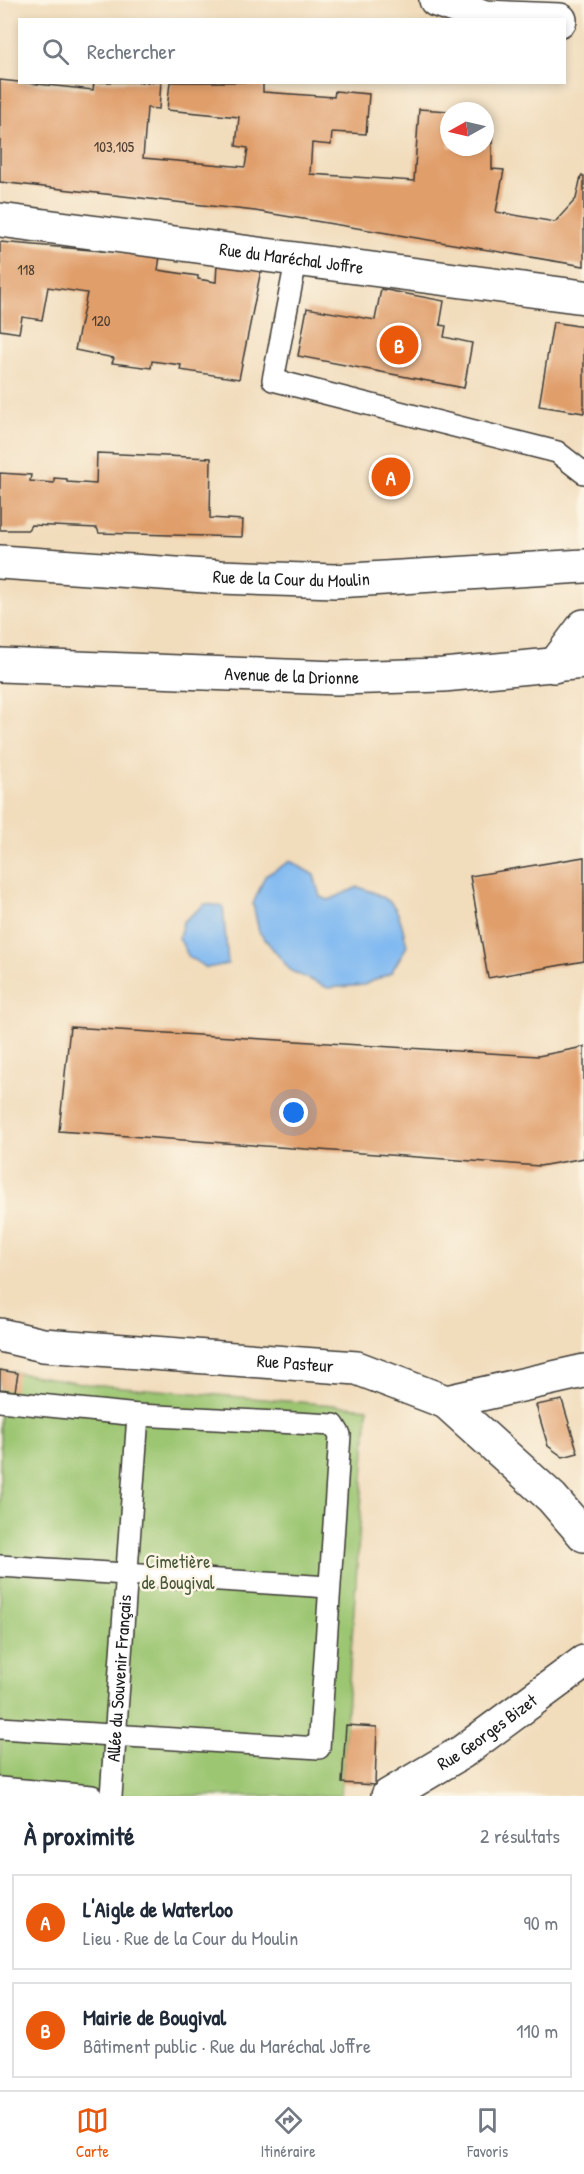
<!DOCTYPE html>
<html lang="fr">
<head>
<meta charset="utf-8">
<style>
	body { margin:0; font-family:"Patrick Hand",sans-serif; background:#f6f6f7; color:#1f2937 }
	.compass { position:absolute; left:440px; top:102px; width:54px; height:54px; border-radius:50%; background:#fff; box-shadow:0 3px 9px #0003; rotate:262deg }
	.you { position:absolute; left:294px; top:1113px; width:21px; height:21px; margin:-15px; border:4px solid #fff; border-radius:50%; background:#1a73e8; box-shadow:0 0 0 9px #1a73e833 }
	.badge { display:grid; place-items:center; width:39px; height:39px; border-radius:50%; background:#ea580c; color:#fff; font-size:20px; font-weight:700 }
	.pin { position:absolute; translate:-50% -50%; border:3px solid #fff; box-shadow:0 2px 6px #0006 }
	.list { margin:0; padding:0; list-style:none }
	h2 { display:flex; justify-content:space-between; align-items:center; height:78px; margin:0; padding:0 24px; font-size:26px }
	h2 small { font-size:20px; font-weight:400; color:#747a83 }
	.list li { display:grid; grid-template-columns:39px 1fr auto; gap:18px; align-items:center; box-sizing:border-box; height:96px; margin:0 12px 12px; padding:0 12px; border:2px solid #e0e1e3; border-radius:0px }
	.list b { display:block; font-size:22px; white-space:nowrap }
	.list p { margin:0; font-size:20px; white-space:nowrap; color:#747a83 }
	.list em { font-size:20px; font-style:normal; color:#747a83 }
	.icon { flex:none; width:33px; height:33px; fill:none; stroke:currentColor; stroke-width:2; stroke-linecap:round; stroke-linejoin:round }
	.map { position:relative; flex:none; width:584px; height:1796px; overflow:hidden }
	.search { position:absolute; background:#fff; box-shadow:0 3px 9px #0003; left:18px; right:18px; top:18px; height:66px; display:flex; align-items:center; gap:15px; box-sizing:border-box; padding:0 21px; border-radius:0px; color:#747a83; font-size:22px }
	.sheet { height:294px; background:#fff }
	nav { display:flex; justify-content:space-around; align-items:center; box-sizing:border-box; height:84px; border-top:2px solid #e0e1e3; background:#fff; font-size:16px; color:#747a83 }
	nav a { display:grid; justify-items:center; gap:3px }
	nav .on { color:#ea580c }
	.map>svg:first-child { display:block }
</style>
</head>
<body>
<div class="map">
<svg width="584" height="1796" viewBox="0 0 584 1796">
	<rect width="100%" height="100%" fill="#fcf5e5"/>
	<filter id="ink" filterUnits="userSpaceOnUse"><feTurbulence type="fractalNoise" baseFrequency=".0167" numOctaves="2"/><feDisplacementMap in="SourceGraphic" scale="12" xChannelSelector="R" yChannelSelector="G"/><feConvolveMatrix kernelMatrix="1 2 1 2 8 2 1 2 1" color-interpolation-filters="sRGB"/></filter>
	<filter id="wash" filterUnits="userSpaceOnUse"><feTurbulence type="fractalNoise" baseFrequency=".008" numOctaves="4" result="noise"/><feDisplacementMap in="SourceGraphic" scale="24" xChannelSelector="R" yChannelSelector="G"/><feGaussianBlur stdDeviation="1.35" result="paint"/><feColorMatrix in="noise" values="0 0 0 0 0 0 0 0 0 0 0 0 0 0 0 0 0 1.4 0 .05"/><feComposite in="paint" operator="in"/></filter>
	<g filter="url(#wash)">
		<rect width="100%" height="100%" fill="#f1dcbb"/>
		<path fill="#9cc672" stroke="#5c7147" stroke-width="1.5" d="M0,1370l88,14 280,24 -27,388h-341z"/>
		<path fill="#80b9f1" stroke="#4e6a86" stroke-width="1.5" d="M290,861l24,14 6,22 9,3 29,-13c40,12 40,21 49,59l-16,27 -27,12 -36,3 -37,-17 -32,-39 -6,-28 12,-28z
			M205,904l18,2 5,58 -21,4 -18,-11 -10,-19 4,-16z"/>
		<g id="blocks">
			<path fill="#e09e6a" d="M0,80l93,10 1,-8h67l-2,27 -12,-1 -4,50 102,9 3,-19 -12,-2 3,-29 -72,-7 3,-28h93v10l71,5 1,-6 34,3 -3,40 -34,-2 -1,13 -19,-2 -2,31 104,7 5,-72 30,2v36h36v-28h7v50l12,1 -8,42 59,10 21,-23 5,-23h3v90l-329,-55 -255,-29z
				M0,242l160,14 -2,14 40,6v3l18,3 1,-19 44,7 -22,109 -59,-9 1,-5 -29,-4 -1,7 -39,-5 2,-5 -39,-8 12,-57 -39,-6 -6,33 -20,-3 -3,16 -19,-3z
				M381,289l63,12 -4,24 6,1 -2,11 28,6 -8,45 -166,-32 9,-48 68,12z
				M553,322l31,5v86l-45,-7z
				M97,453l114,5 -1,60 33,2 -1,17 -143,-4 -2,-5 -66,-3 -3,5h-28v-57l31,2 -1,6 24,2v-5l13,1v3l29,2z
				M584,857v104l-96,17 -18,-102z
				M70,1027l468,29 46,-9v111l-44,8 -481,-35z
				M0,1370l18,3 -3,18 -15,-2z
				M562,1400l16,53 -15,4 -15,-11 -12,-41z
				M346,1725l31,2 -2,58 -33,-2z"/>
		</g>
	</g>
	<g filter="url(#ink)">
		<use href="#blocks" fill-opacity="0" stroke="#3c3934" stroke-width="1.5"/>
		<g fill="none" stroke-linecap="round" stroke-linejoin="round">
			<defs>
				<g id="lane">
					<path d="M296,261l-23,119 284,72 27,21"/>
					<path d="M0,1401l138,14 196,10 6,10 -21,313 -319,-20"/>
					<path d="M0,1566l329,21"/>
					<path d="M0,1788l92,8"/>
					<path id="s1" d="M111,1796l27,-381"/>
				</g>
				<g id="street">
					<path id="s2" d="M0,220l584,77"/>
					<path id="s3" d="M0,562l220,15 115,4 249,-15"/>
					<path d="M554,666l30,-40"/>
					<path id="s4" d="M0,1335l43,10 314,23 89,34 138,-31"/>
					<path d="M446,1402l106,96 32,37"/>
					<path id="s5" d="M388,1796l74,-44 122,-90"/>
				</g>
				<g id="secondary">
					<path d="M436,0l49,17 75,3"/>
					<path id="s6" d="M0,665l337,13 106,-3 141,-13"/>
				</g>
			</defs>
			<use href="#lane" stroke="#3c3934" stroke-width="24"/>
			<use href="#street" stroke="#3c3934" stroke-width="36"/>
			<use href="#secondary" stroke="#3c3934" stroke-width="36"/>
			<use href="#lane" stroke="#fff" stroke-width="21"/>
			<use href="#street" stroke="#fff" stroke-width="33"/>
			<use href="#secondary" stroke="#fff" stroke-width="33"/>
		</g>
	</g>
	<g text-anchor="middle" stroke-width="5" stroke-linejoin="round" paint-order="stroke">
		<g font-size="15" fill="#4d3c30">
			<text x="114" y="152">103,105</text>
			<text x="26" y="275">118</text>
			<text x="101" y="326">120</text>
		</g>
		<g font-size="18" fill="#1c1c1c" stroke="#fcf5e5">
			<text dy="6" stroke="none"><textPath href="#s2" startOffset="294">Rue du Maréchal Joffre</textPath></text>
			<text dy="6" stroke="none"><textPath href="#s3" startOffset="292">Rue de la Cour du Moulin</textPath></text>
			<text dy="6" stroke="none"><textPath href="#s6" startOffset="292">Avenue de la Drionne</textPath></text>
			<text dy="6" stroke="none"><textPath href="#s4" startOffset="297">Rue Pasteur</textPath></text>
			<text dy="6" stroke="none"><textPath href="#s1" startOffset="118">Allée du Souvenir Français</textPath></text>
			<text dy="6" stroke="none"><textPath href="#s5" startOffset="118">Rue Georges Bizet</textPath></text>
		</g>
		<g font-size="18" fill="#49583a" stroke="#fcf5e5">
			<text x="178" y="1568">Cimetière<tspan x="178" dy="21">de Bougival</tspan></text>
		</g>
	</g>
</svg>
<svg class="compass" viewBox="-18 -18 36 36"><path d="M0-13l5 13h-10z" fill="#e53935"/><path d="M0 13l5-13h-10z" fill="#747a83"/></svg>
<div class="you"></div>
<div class="pin badge" style="left:391px;top:477px">A</div>
<div class="pin badge" style="left:399px;top:345px">B</div>
<div class="search"><svg class="icon" aria-label="search" viewBox="0 0 24 24"><circle cx="10" cy="10" r="6"/><path d="M15 15l6 6"/></svg>Rechercher</div>
</div>
<section class="sheet">
<h2>À proximité<small>2 résultats</small></h2>
<ul class="list">
<li><span class="badge">A</span><div><b>L'Aigle de Waterloo</b><p>Lieu · Rue de la Cour du Moulin</p></div><em>90 m</em></li>
<li><span class="badge">B</span><div><b>Mairie de Bougival</b><p>Bâtiment public · Rue du Maréchal Joffre</p></div><em>110 m</em></li>
</ul>
</section>
<nav>
<a class="on"><svg class="icon" aria-label="map" viewBox="0 0 24 24"><path d="M3 6l6-2 6 2 6-2v14l-6 2-6-2-6 2zM9 4v14M15 6v14"/></svg>Carte</a>
<a><svg class="icon" aria-label="directions" viewBox="0 0 24 24"><path d="M12 3l9 9-9 9-9-9zM9 14v-3h6M13 9l2 2-2 2"/></svg>Itinéraire</a>
<a><svg class="icon" aria-label="saved" viewBox="0 0 24 24"><path d="M7 4h10v16l-5-4-5 4z"/></svg>Favoris</a>
</nav>
</body>
</html>
